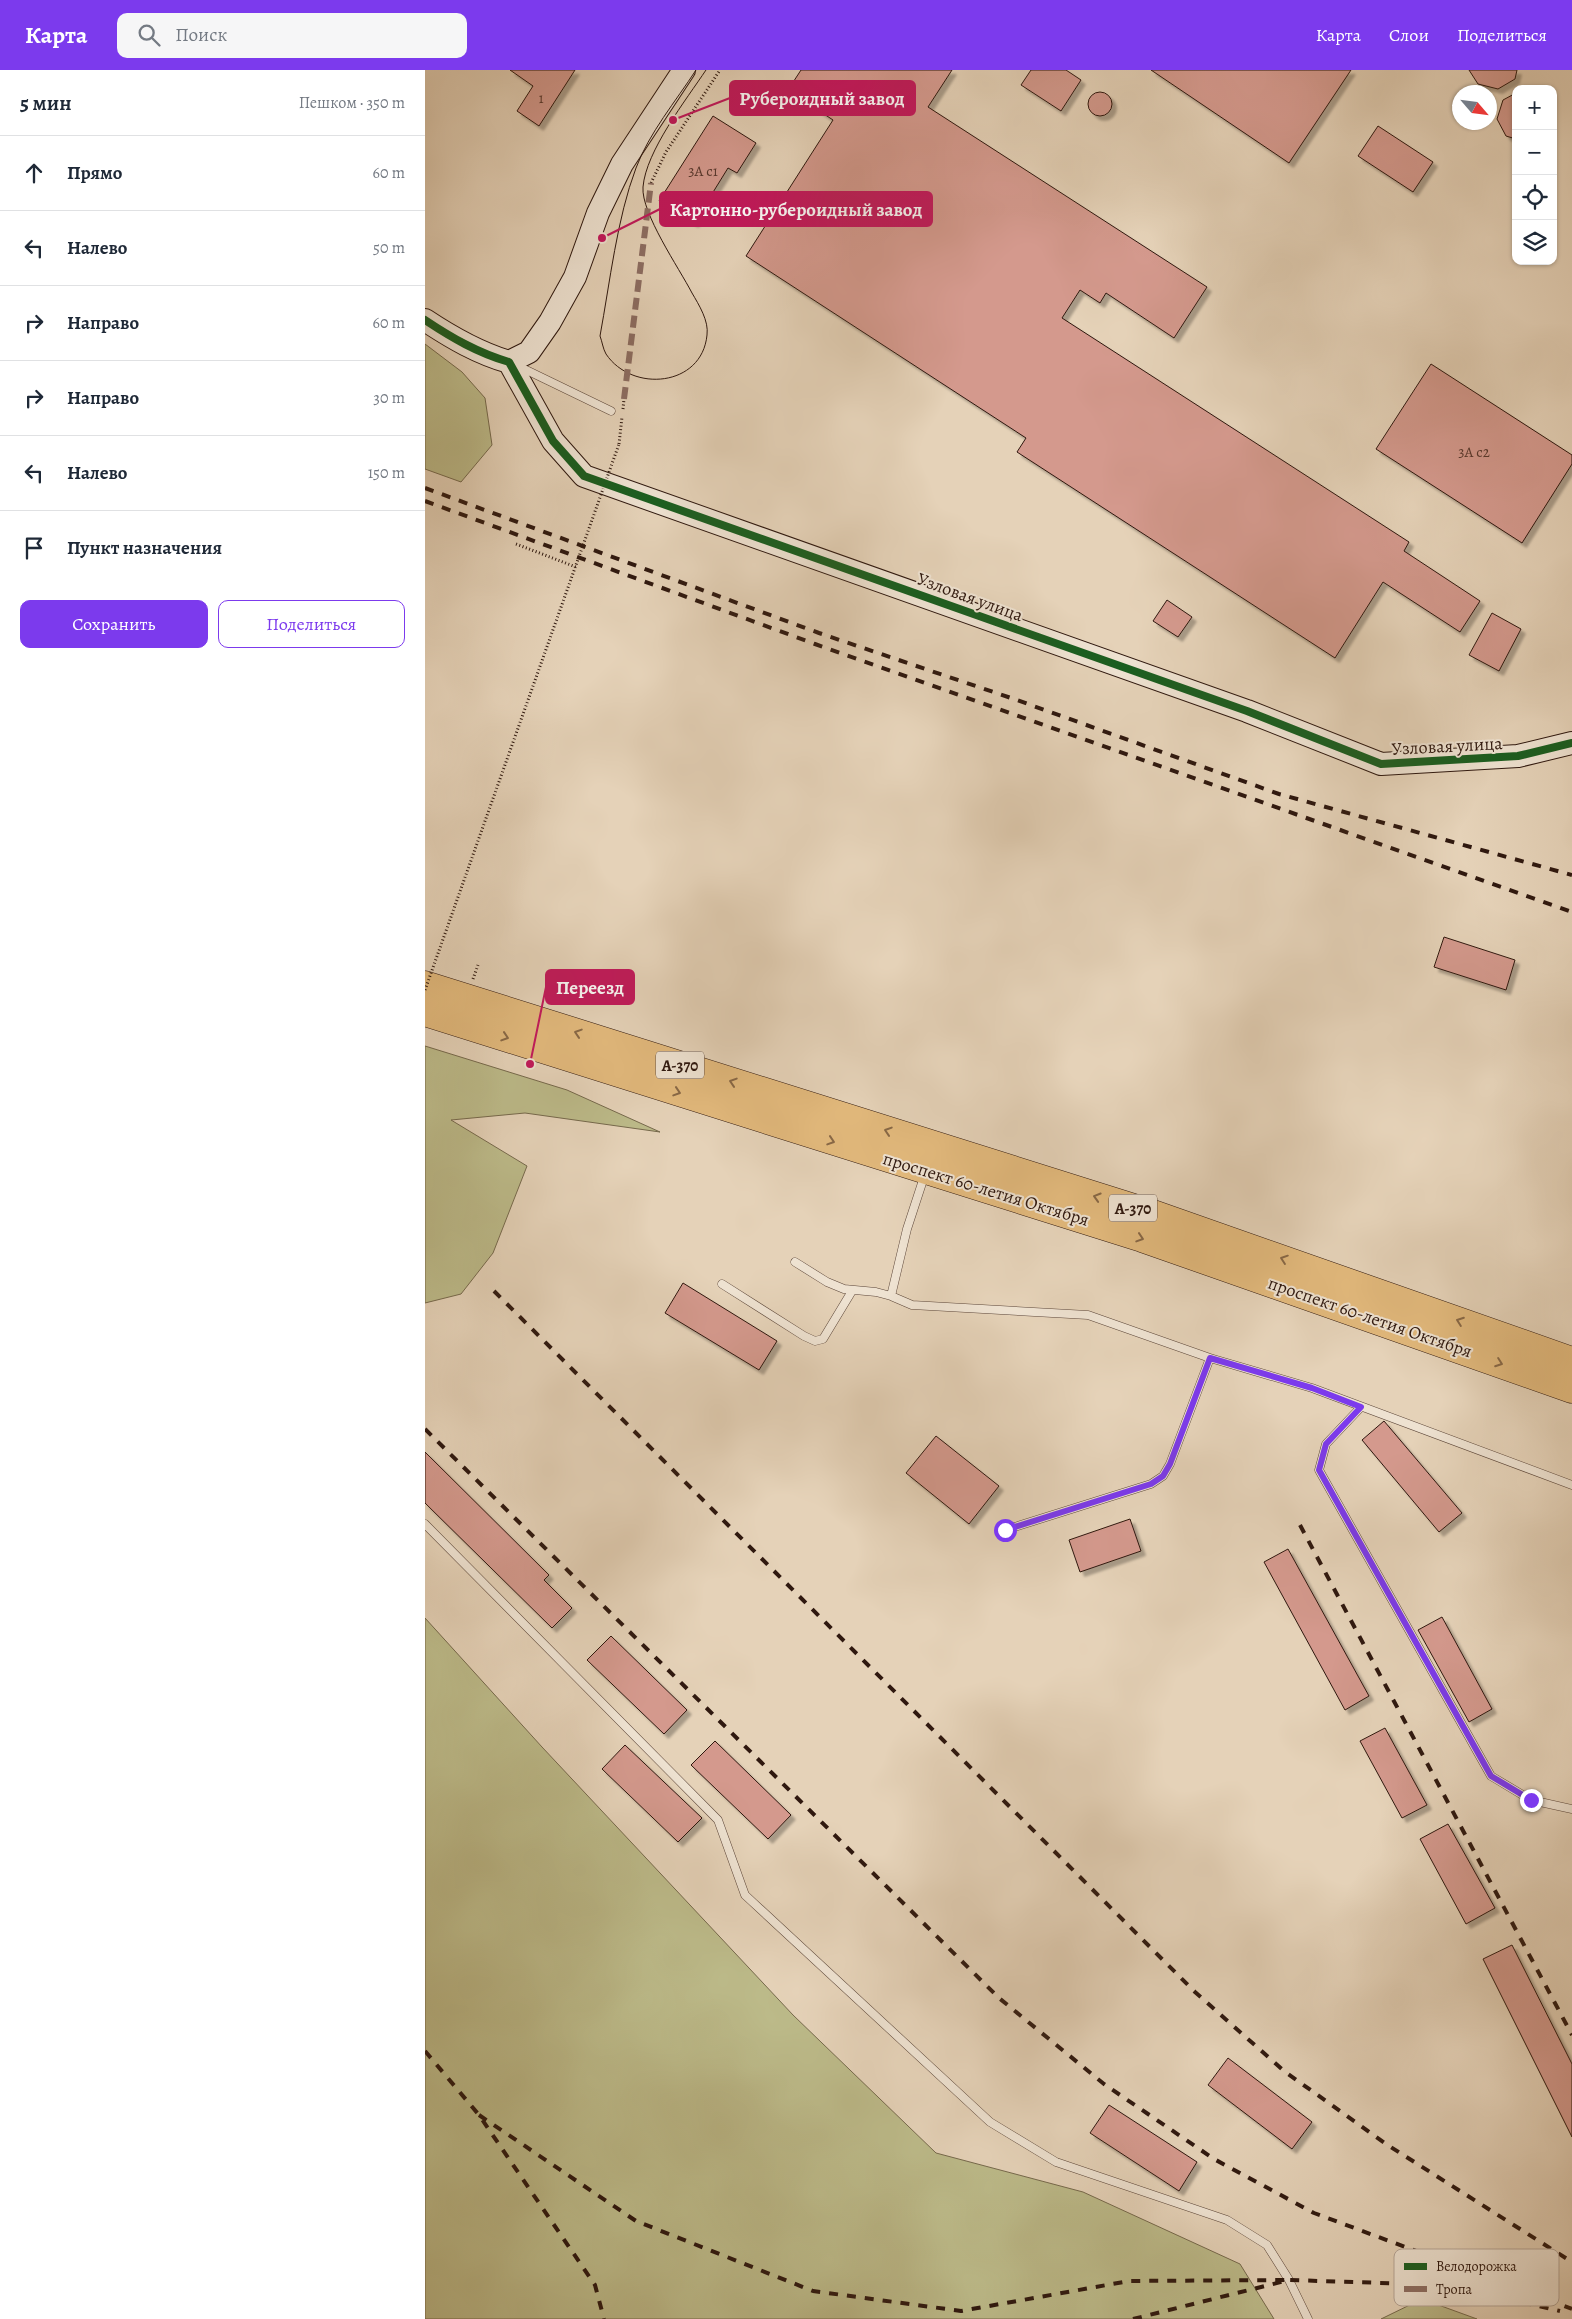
<!DOCTYPE html>
<html lang="ru">
<head>
<meta charset="utf-8">
<style>
	body { margin:0; font-family:Alegreya,serif; background:#f6f6f7; color:#1f2937 }
	.controls { position:absolute; right:15px; top:15px; display:grid; overflow:hidden; border-radius:10px; box-shadow:0 1px 4px #0004 }
	.controls button { width:45px; height:45px; display:grid; place-items:center; padding:0; border:0; border-bottom:1px solid #e0e1e3; background:#fff; color:#1f2937; font:25px sans-serif }
	.compass { position:absolute; left:1027px; top:15px; width:45px; height:45px; border-radius:50%; background:#fff; box-shadow:0 1px 4px #0004; rotate:118deg }
	.stop { position:absolute; width:15px; height:15px; margin:-11px; border:4px solid #7c3aed; border-radius:50%; background:#fff }
	.stop.end { background:#7c3aed; border-color:#fff; box-shadow:0 1px 5px #0008 }
	.list { margin:0; padding:0; list-style:none }
	h2 { display:flex; justify-content:space-between; align-items:center; height:65px; margin:0; padding:0 20px; font-size:21px }
	h2 small { font-size:16px; font-weight:400; color:#747a83 }
	.list li { display:grid; grid-template-columns:32px 1fr auto; gap:15px; align-items:center; box-sizing:border-box; height:75px; padding:0 20px; border-top:1px solid #e0e1e3 }
	.list b { display:block; font-size:19px; white-space:nowrap }
	.list em { font-size:16px; font-style:normal; color:#747a83 }
	.actions { display:flex; gap:10px; padding:15px 20px }
	.actions a { flex:1; padding:11px 0; border:1px solid #7c3aed; border-radius:10px; text-align:center; font-size:18px; color:#7c3aed }
	.actions .main { background:#7c3aed; color:#fff }
	.icon { flex:none; width:28px; height:28px; fill:none; stroke:currentColor; stroke-width:2; stroke-linecap:round; stroke-linejoin:round }
	.map { position:relative; flex:none; width:1147px; height:2249px; overflow:hidden }
	header { display:flex; align-items:center; gap:30px; box-sizing:border-box; height:70px; padding:0 25px; background:#7c3aed; color:#fff }
	header strong { font-size:24px }
	nav { display:flex; gap:28px; margin-inline-start:auto; font-size:18px }
	.search { width:350px; height:45px; background:#f6f6f7; display:flex; align-items:center; gap:12px; box-sizing:border-box; padding:0 18px; border-radius:10px; color:#747a83; font-size:19px }
	main { display:flex }
	aside { flex:1; background:#fff }
	.map>svg:first-child { display:block }
</style>
</head>
<body>
<header>
<strong>Карта</strong>
<div class="search"><svg class="icon" aria-label="search" viewBox="0 0 24 24"><circle cx="10" cy="10" r="6"/><path d="M15 15l6 6"/></svg>Поиск</div>
<nav><a>Карта</a><a>Слои</a><a>Поделиться</a></nav>
</header>
<main>
<aside>
<h2>5 мин<small>Пешком · 350 m</small></h2>
<ul class="list">
<li><svg class="icon" aria-label="ahead" viewBox="0 0 24 24"><path d="M12 20V5M6 11l6-6 6 6"/></svg><div><b>Прямо</b></div><em>60 m</em></li>
<li><svg class="icon" aria-label="left" viewBox="0 0 24 24"><path d="M17 20v-9H6M10 6l-5 5 5 5"/></svg><div><b>Налево</b></div><em>50 m</em></li>
<li><svg class="icon" aria-label="right" viewBox="0 0 24 24"><path d="M7 20v-9h11M14 6l5 5-5 5"/></svg><div><b>Направо</b></div><em>60 m</em></li>
<li><svg class="icon" aria-label="right" viewBox="0 0 24 24"><path d="M7 20v-9h11M14 6l5 5-5 5"/></svg><div><b>Направо</b></div><em>30 m</em></li>
<li><svg class="icon" aria-label="left" viewBox="0 0 24 24"><path d="M17 20v-9H6M10 6l-5 5 5 5"/></svg><div><b>Налево</b></div><em>150 m</em></li>
<li><svg class="icon" aria-label="arrive" viewBox="0 0 24 24"><path d="M6 21V4h12l-3 4 3 4H6"/></svg><div><b>Пункт назначения</b></div></li>
</ul>
<div class="actions"><a class="main">Сохранить</a><a>Поделиться</a></div>
</aside>
<div class="map">
<svg width="1147" height="2249" viewBox="0 0 1147 2249">
	<defs>
		<filter id="shadow"><feDropShadow dx="4.5" dy="4.5" stdDeviation="1" flood-color="#0004"/></filter>
	</defs>
	<rect width="100%" height="100%" fill="#e5d2b8"/>
	<filter id="stains"><feTurbulence type="fractalNoise" baseFrequency=".004" numOctaves="4"/><feColorMatrix values="0 0 0 0 .2 0 0 0 0 .09 0 0 0 0 .02 0 0 0 .5 -.17"/></filter>
	<radialGradient id="worn" r=".72"><stop offset=".6" stop-color="#630" stop-opacity="0"/><stop offset="1" stop-color="#630" stop-opacity=".3"/></radialGradient>
	<path fill="#bcba89" stroke="#76694c" d="M0,274l37,28 23,26 7,47 -31,37 -36,-13z
		M0,976l142,44 93,42 -135,-19 -74,7 76,46 -34,87 -32,41 -36,9z
		M0,1548l117,129 251,268 143,138 147,39 157,72 34,55h-849z
		M997,2229l55,20h-96z"/>
	<path fill="#d4998d" stroke="#2f180f" filter="url(#shadow)" d="M85,0h65l-36,56 -22,-15 16,-25z
		M376,0h151l-24,37 279,180 -33,51 -68,-45 -6,10 -20,-13 -18,28 347,224 -5,9 76,50 -20,31 -77,-50 -48,76 -318,-206 9,-14 -280,-182 87,-136 -45,-30z
		M606,0h35l15,10 -20,31 -40,-26z
		M726,0h200l-62,93z
		M1044,0h48l-2,9 -17,10 -20,-5z
		M663 34a12 12 0 1 1 24 0a12 12 0 1 1-24 0Z
		M1091,23v46l-10,-3 -9,-17 6,-19z
		M288,46l43,27 -19,30 -9,-5 -34,55 -35,-22z
		M953,56l55,36 -20,30 -55,-36z
		M1006,294l141,91v9l-50,79 -146,-94z
		M742,530l25,17 -14,20 -25,-16z
		M1067,543l29,16 -22,42 -30,-16z
		M1019,867l71,23 -9,30 -72,-23z
		M258,1213l94,58 -18,29 -94,-57z
		M959,1351l78,92 -23,19 -77,-92z
		M511,1366l63,50 -30,38 -63,-51z
		M0,1382l124,123 -5,5 28,28 -20,20 -127,-125z
		M705,1449l11,32 -61,21 -11,-32z
		M863,1479l81,147 -24,14 -81,-148z
		M1017,1547l50,92 -23,13 -51,-92z
		M186,1566l76,74 -23,24 -77,-74z
		M960,1658l42,77 -25,13 -42,-77z
		M290,1671l76,74 -23,24 -77,-74z
		M200,1675l77,73 -24,24 -76,-73z
		M1023,1754l47,84 -29,16 -46,-85z
		M1087,1875l60,119v73l-89,-178z
		M803,1988l84,64 -20,27 -84,-64z
		M684,2035l88,57 -18,29 -89,-58z"/>
	<g fill="none" stroke-linecap="round" stroke-linejoin="round">
		<defs>
			<path id="lane" d="M93,296l93,45
				M500,1104l-18,55 -16,67 21,9 176,10 122,43 102,30 260,97
				M370,1192l32,20 17,7 32,3 15,4
				M297,1214l82,52 11,5 8,-2 29,-48
				M936,1337l-35,37 -7,26 172,306 40,24 41,9
				M0,1454l293,296 27,75 245,227 66,40 171,58 40,25 22,35 19,39
				M580,1460l146,-46 12,-8 7,-12 40,-106"/>
			<path id="secondary" d="M0,250c27,18 53,33 84,42l44,79 31,35 663,235 134,53 137,-8 54,-13
				M84,292l20,-10 21,-30 25,-45 23,-64 24,-49 62,-94"/>
			<path id="highway" d="M0,915l725,228 422,148
				M0,942l717,226 430,151"/>
		</defs>
		<use href="#lane" stroke="#5c4639" stroke-width="9"/>
		<use href="#secondary" stroke="#2f180f" stroke-width="24"/>
		<use href="#highway" stroke="#2f180f" stroke-width="29"/>
		<path stroke="#2f180f" stroke-width="3" stroke-dasharray="1 2.5" stroke-linecap="butt" d="M226,113l15,-31 54,-82
			M198,339l1,-10
			M194,374l3,-27
			M91,474l60,23
			M48,909l5,-14"/>
		<use href="#lane" stroke="#eee2d1" stroke-width="8"/>
		<use href="#secondary" stroke="#eee2d1" stroke-width="22"/>
		<use href="#highway" stroke="#e2b97c" stroke-width="28"/>
		<path stroke="#2f180f" stroke-width="1" d="M271,0c-20,31 -47,63 -60,98 -19,50 -26,114 -36,168 2,5 3,13 6,18 26,39 96,33 101,-19 2,-14 -8,-30 -15,-42 -13,-25 -51,-80 -49,-106 3,-36 43,-87 63,-117"/>
		<path stroke="#2f180f" stroke-width="4" stroke-dasharray="9 9" stroke-linecap="butt" d="M0,418l394,145 195,66 265,95 293,81
			M0,431l390,143 757,268
			M69,1221l701,701 89,79 102,73 186,118
			M0,1359l574,569 105,86 110,75 100,54 258,96
			M875,1455l272,510
			M0,1981l54,64 116,170 9,34
			M54,2045l157,106 177,70 148,20 168,-30 160,-1
			M708,2249l156,-39 158,5 113,26"/>
		<path stroke="#2f180f" stroke-width="3" stroke-dasharray="1 2.5" stroke-linecap="butt" d="M0,920l194,-546"/>
		<path stroke="#8d6e63" stroke-width="6" stroke-dasharray="12 6" stroke-linecap="butt" d="M199,329l27,-216"/>
		<defs>
			<path id="cycleway" d="M0,250c27,18 53,33 84,42l44,79 31,35 663,235 134,53 137,-8 54,-13"/>
		</defs>
		<use href="#cycleway" stroke="#eee2d1" stroke-width="11"/>
		<use href="#cycleway" stroke="#1b5e20" stroke-width="8"/>
	</g>
	<defs><path id="oneway-chevron" d="M-2-3.5L2.5 0L-2 3.5" fill="none" stroke-width="1.6" stroke-linecap="round" stroke-linejoin="round" transform="scale(1.25)"/></defs>
	<g stroke="#886846">
		<use href="#oneway-chevron" transform="translate(153 963) rotate(-162)"/>
		<use href="#oneway-chevron" transform="translate(80 967) rotate(18)"/>
		<use href="#oneway-chevron" transform="translate(308 1012) rotate(-162)"/>
		<use href="#oneway-chevron" transform="translate(252 1022) rotate(18)"/>
		<use href="#oneway-chevron" transform="translate(463 1061) rotate(-162)"/>
		<use href="#oneway-chevron" transform="translate(406 1071) rotate(18)"/>
		<use href="#oneway-chevron" transform="translate(672 1127) rotate(-163)"/>
		<use href="#oneway-chevron" transform="translate(715 1168) rotate(18)"/>
		<use href="#oneway-chevron" transform="translate(859 1189) rotate(-161)"/>
		<use href="#oneway-chevron" transform="translate(1035 1251) rotate(-160)"/>
		<use href="#oneway-chevron" transform="translate(1074 1293) rotate(20)"/>
	</g>
	<g fill="none" stroke-linecap="round" stroke-linejoin="round">
		<path stroke="#7c3aed" stroke-width="6" d="M580,1460l146,-46 12,-8 7,-12 40,-106 102,30 49,19 -35,37 -7,26 172,306 40,24"/>
	</g>
	<g text-anchor="middle" stroke-width="4" stroke-linejoin="round" paint-order="stroke">
		<g font-size="15" fill="#58382e">
			<text x="116" y="33">1</text>
			<text x="278" y="106">3А с1</text>
			<text x="1049" y="387">3А с2</text>
		</g>
		<g fill="#eee2d1" stroke="#685549" stroke-width="1">
			<rect x="231" y="981.5" width="48" height="27" rx="4"/>
			<rect x="684" y="1124.5" width="48" height="27" rx="4"/>
		</g>
		<g font-size="16" font-weight="bold" fill="#2f180f">
			<text x="255" y="1001">А-370</text>
			<text x="708" y="1144">А-370</text>
		</g>
		<g font-size="18" fill="#2f180f" stroke="#eee2d1">
			<text transform="translate(545 527) rotate(20)" y="6">Узловая улица</text>
			<text transform="translate(1022 676) rotate(-3)" y="6">Узловая улица</text>
			<text transform="translate(561 1119) rotate(17)" y="6">проспект 60-летия Октября</text>
			<text transform="translate(945 1247) rotate(19)" y="6">проспект 60-летия Октября</text>
		</g>
	</g>
	<rect x="969" y="2179" width="165" height="57" rx="8" fill="#eee2d1" stroke="#b5a597" stroke-width="1"/>
	<rect x="979" y="2193" width="23" height="7" fill="#1b5e20"/>
	<rect x="979" y="2216" width="23" height="6" fill="#8d6e63"/>
	<g font-size="14" fill="#2f180f">
		<text x="1011" y="2201">Велодорожка</text>
		<text x="1011" y="2224">Тропа</text>
	</g>
	<path fill="none" stroke="#c2185b" stroke-width="2" d="M248 50L305 28M177 168L235 139M105 994L121 917"/>
	<g fill="#c2185b" stroke="#eee2d1" stroke-width="2">
		<circle cx="248" cy="50" r="5"/>
		<circle cx="177" cy="168" r="5"/>
		<circle cx="105" cy="994" r="5"/>
	</g>
	<g fill="#c2185b" stroke="#c2185b" stroke-width="2">
		<rect x="305" y="11" width="185" height="34" rx="5"/>
		<rect x="235" y="122" width="272" height="34" rx="5"/>
		<rect x="121" y="900" width="88" height="34" rx="5"/>
	</g>
	<g font-size="19" text-anchor="middle" font-weight="bold" fill="#fff">
		<text x="397" y="35">Рубероидный завод</text>
		<text x="371" y="146">Картонно-рубероидный завод</text>
		<text x="165" y="924">Переезд</text>
	</g>
	<rect width="100%" height="100%" filter="url(#stains)"/>
	<rect width="100%" height="100%" fill="url(#worn)"/>
</svg>
<div class="controls">
<button>+</button>
<button>−</button>
<button><svg class="icon" aria-label="locate" viewBox="0 0 24 24"><circle cx="12" cy="12" r="6"/><path d="M12 2v4M12 18v4M2 12h4M18 12h4"/></svg></button>
<button><svg class="icon" aria-label="layers" viewBox="0 0 24 24"><path d="M12 4l9 5-9 5-9-5zM3 14l9 5 9-5"/></svg></button>
</div>
<svg class="compass" viewBox="-18 -18 36 36"><path d="M0-13l5 13h-10z" fill="#e53935"/><path d="M0 13l5-13h-10z" fill="#747a83"/></svg>
<div class="stop" style="left:580px;top:1460px"></div>
<div class="stop end" style="left:1106px;top:1730px"></div>
</div>
</main>
</body>
</html>
